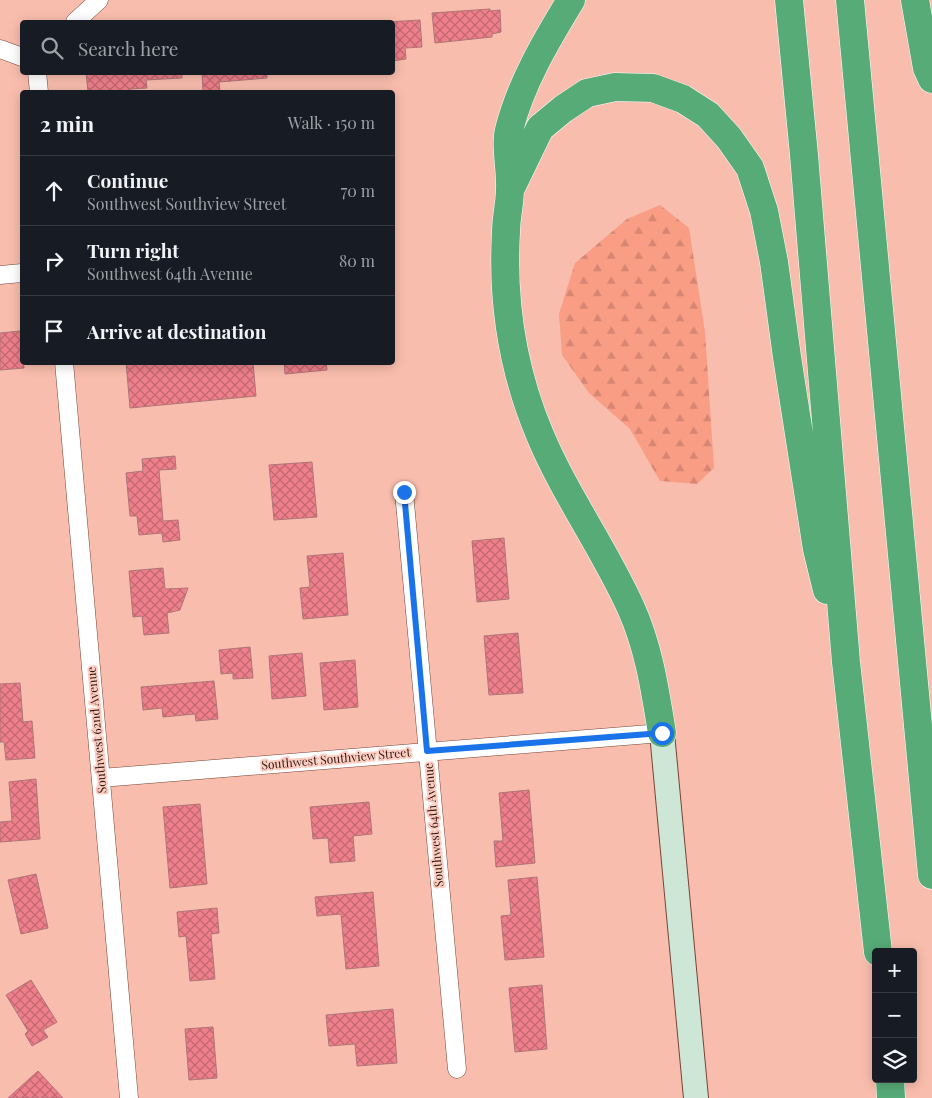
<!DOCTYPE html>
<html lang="en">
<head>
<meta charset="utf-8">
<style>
	body { margin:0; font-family:"Playfair Display",serif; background:#20242c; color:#f1f3f6 }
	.controls { position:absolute; right:15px; bottom:15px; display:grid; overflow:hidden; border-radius:5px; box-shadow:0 2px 12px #0003 }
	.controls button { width:45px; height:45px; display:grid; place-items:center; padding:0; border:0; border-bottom:1px solid #363941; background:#171b24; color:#f1f3f6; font:25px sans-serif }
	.stop { position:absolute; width:15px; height:15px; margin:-11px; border:4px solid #1a73e8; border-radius:50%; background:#fff }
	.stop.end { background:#1a73e8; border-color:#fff; box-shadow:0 1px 5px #0008 }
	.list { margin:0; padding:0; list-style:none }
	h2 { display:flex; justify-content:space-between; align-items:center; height:65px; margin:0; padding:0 20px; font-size:21px }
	h2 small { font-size:16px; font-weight:400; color:#9ea1a6 }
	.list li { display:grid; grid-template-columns:32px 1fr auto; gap:15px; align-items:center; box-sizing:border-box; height:70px; padding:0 20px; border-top:1px solid #363941 }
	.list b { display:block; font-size:19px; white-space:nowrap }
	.list p { margin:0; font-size:16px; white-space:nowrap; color:#9ea1a6 }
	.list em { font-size:16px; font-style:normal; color:#9ea1a6 }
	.icon { flex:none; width:28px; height:28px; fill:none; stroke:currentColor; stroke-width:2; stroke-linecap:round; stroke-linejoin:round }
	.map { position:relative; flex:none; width:932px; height:1098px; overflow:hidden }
	.search { position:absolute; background:#171b24; box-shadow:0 2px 12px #0003; left:20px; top:20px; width:375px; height:55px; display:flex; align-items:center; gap:12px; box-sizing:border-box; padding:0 18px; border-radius:5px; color:#9ea1a6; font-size:19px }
	.panel { position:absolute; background:#171b24; box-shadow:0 2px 12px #0003; left:20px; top:90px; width:375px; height:275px; border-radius:5px }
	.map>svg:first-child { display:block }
</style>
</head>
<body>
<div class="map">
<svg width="932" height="1098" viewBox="0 0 932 1098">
	<defs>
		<pattern id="forest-firs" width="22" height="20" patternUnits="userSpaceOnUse" patternTransform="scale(1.25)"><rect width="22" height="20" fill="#f99d85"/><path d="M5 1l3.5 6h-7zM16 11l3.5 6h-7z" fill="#d68672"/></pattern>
		<pattern id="building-cross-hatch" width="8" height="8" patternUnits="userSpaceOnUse" patternTransform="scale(1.25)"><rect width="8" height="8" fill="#ef808b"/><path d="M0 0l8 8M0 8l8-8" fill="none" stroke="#c26870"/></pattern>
	</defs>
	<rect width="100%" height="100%" fill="#f9bdad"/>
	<path fill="url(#forest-firs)" d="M660,205l29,23 16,104 9,136 -17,16 -37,-3 -30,-52 -41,-36 -27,-38 -3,-41 16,-51 52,-44z"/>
	<path fill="url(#building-cross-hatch)" stroke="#af7579" d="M490,9v2l10,-1 1,22 -9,2v3l-57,6 -3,-30z
		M420,20l2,27 -17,1 1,11 -14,2v-39h-6z
		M86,72h96v6l-36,2 1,8 -17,1v3h-42z
		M202,72h65v6l-48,4 1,10h-17z
		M20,331l4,37 -24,2v-37z
		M126,362h127l3,34 -126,12z
		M284,362h42l1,8 -42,4z
		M175,456l1,13 -17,1 4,51 15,-1 2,20 -17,2 -1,-9 -23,2 -2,-19h-7l-4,-43 17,-2 -1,-12z
		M312,462l5,55 -43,3 -5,-55z
		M504,538l5,61 -32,3 -5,-61z
		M343,553l5,62 -45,4 -3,-31 10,-1 -3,-31z
		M163,568l2,21 23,-1 -8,22 -13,3 2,20 -25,2 -2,-19 -9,1 -4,-46z
		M518,633l5,60 -34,2 -5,-59z
		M250,647l3,31 -20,1v-6l-12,1 -2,-24z
		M302,653l4,43 -34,3 -3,-43z
		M355,660l3,47 -34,3 -4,-47z
		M214,681l4,38 -22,2 -1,-7 -32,3 -1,-9 -19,2 -2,-23z
		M20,683l3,39 9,-1 3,37 -29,2 -2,-18h-4v-58z
		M36,779l4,60 -40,3v-20l12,-1 -3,-39z
		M529,790l6,73 -39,4 -2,-26h9l-4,-48z
		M369,802l3,32 -19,2 2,25 -25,2 -2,-25 -15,1 -3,-32z
		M200,804l7,80 -37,4 -7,-81z
		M36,874l12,54 -27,6 -13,-54z
		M537,877l7,80 -39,3 -4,-44 10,-1 -3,-35z
		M373,892l6,74 -33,3 -5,-55 -24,2 -2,-19z
		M217,908l2,25 -8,1 4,45 -25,2 -4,-45 -7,1 -2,-25z
		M31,980l26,42 -14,8 5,7 -16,9 -7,-12 3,-3 -22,-36z
		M542,985l5,64 -32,3 -6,-64z
		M393,1009l4,54 -40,3 -2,-22 -26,2 -3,-31z
		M213,1027l4,51 -28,2 -4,-51z
		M38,1071l25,27h-55z"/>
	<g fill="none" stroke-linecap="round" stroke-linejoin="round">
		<defs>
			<path id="minor" d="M75,22l24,-22
				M0,49l22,8
				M37,72l2,20
				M0,275l22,-2
				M64,362l65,736
				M404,492l53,577
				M101,778l561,-45"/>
			<path id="secondary" d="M662,733l34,365"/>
			<path id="motorway" d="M571,0c-25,41 -50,83 -62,130 -4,15 2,42 1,59 0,14 -4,29 -4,43 -4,69 7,139 34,203 25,60 64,113 91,173 18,40 24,82 31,125
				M789,0l15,155 42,507 32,290
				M850,0l82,875
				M915,0l12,68 5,11
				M510,190l30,-62 23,-19 24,-16 28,-6 38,1 30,11 25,16 21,23 21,30 14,43 10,51 13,95 30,192 10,41
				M890,1079l1,19"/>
		</defs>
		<use href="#minor" stroke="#774538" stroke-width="19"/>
		<use href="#secondary" stroke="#774538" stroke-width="26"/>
		<use href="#motorway" stroke="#fff" stroke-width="29"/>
		<use href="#minor" stroke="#fff" stroke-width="18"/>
		<use href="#secondary" stroke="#cde6d6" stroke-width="24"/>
		<use href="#motorway" stroke="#57ab77" stroke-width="28"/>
	</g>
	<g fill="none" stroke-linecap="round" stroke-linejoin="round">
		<path stroke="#1a73e8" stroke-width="6" d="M404,492l23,259 235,-18"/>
	</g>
	<g text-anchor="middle" stroke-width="4" stroke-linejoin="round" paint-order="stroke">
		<g font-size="12" fill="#2d1812" stroke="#fecdc1">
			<text transform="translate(97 730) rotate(-95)" y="4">Southwest 62nd Avenue</text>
			<text transform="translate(336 759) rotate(-5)" y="4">Southwest Southview Street</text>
			<text transform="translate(434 825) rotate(-95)" y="4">Southwest 64th Avenue</text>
		</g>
	</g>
</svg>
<div class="controls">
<button>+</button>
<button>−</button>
<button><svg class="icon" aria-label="layers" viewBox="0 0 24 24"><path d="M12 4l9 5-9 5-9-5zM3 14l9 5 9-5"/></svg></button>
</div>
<div class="stop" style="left:662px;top:733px"></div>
<div class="stop end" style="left:404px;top:492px"></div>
<div class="search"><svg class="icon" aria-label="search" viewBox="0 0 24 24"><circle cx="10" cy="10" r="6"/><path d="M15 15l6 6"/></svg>Search here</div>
<section class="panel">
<h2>2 min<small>Walk · 150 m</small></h2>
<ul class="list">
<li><svg class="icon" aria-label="ahead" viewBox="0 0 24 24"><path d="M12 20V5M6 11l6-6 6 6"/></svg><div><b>Continue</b><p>Southwest Southview Street</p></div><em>70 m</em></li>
<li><svg class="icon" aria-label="right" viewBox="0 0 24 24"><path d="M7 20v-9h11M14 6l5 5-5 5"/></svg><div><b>Turn right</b><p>Southwest 64th Avenue</p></div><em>80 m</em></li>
<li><svg class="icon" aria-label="arrive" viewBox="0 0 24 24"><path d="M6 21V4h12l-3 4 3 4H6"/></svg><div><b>Arrive at destination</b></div></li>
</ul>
</section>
</div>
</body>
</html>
